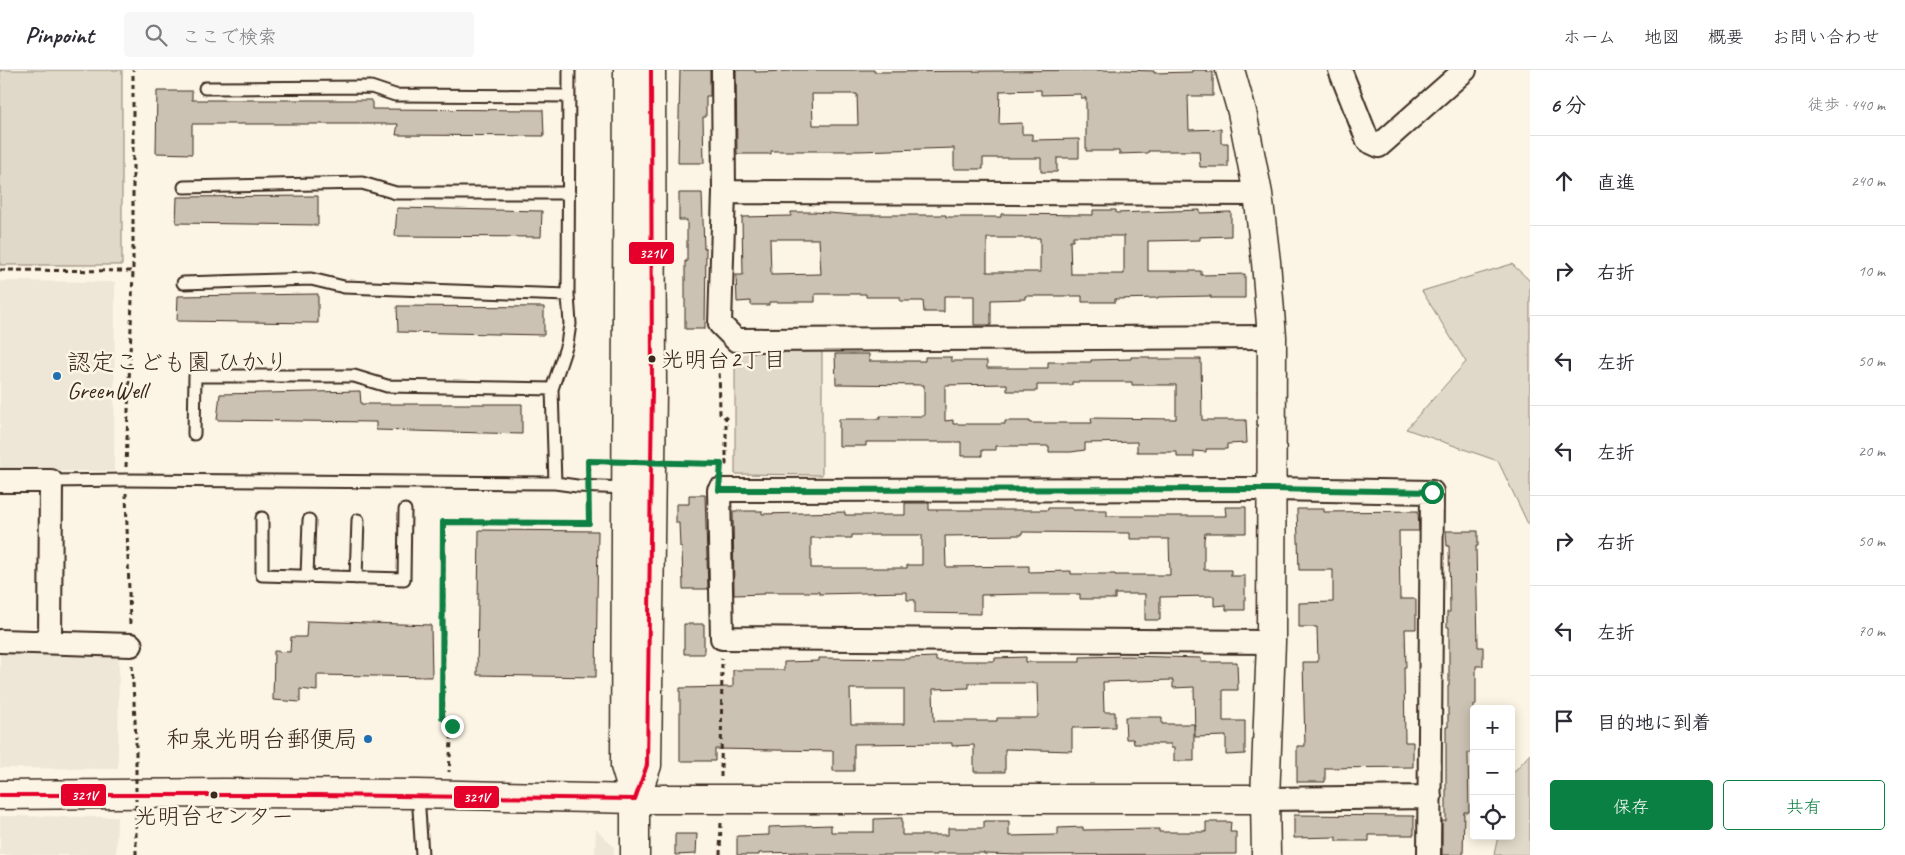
<!DOCTYPE html>
<html lang="ja">
<head>
<meta charset="utf-8">
<style>
	body { margin:0; font-family:Caveat,"Klee One",sans-serif; background:#f7f7f7; color:#2b2b33 }
	.controls { position:absolute; right:15px; bottom:15px; display:grid; overflow:hidden; border-radius:5px; box-shadow:0 2px 12px #0003 }
	.controls button { width:45px; height:45px; display:grid; place-items:center; padding:0; border:0; border-bottom:1px solid #e1e1e2; background:#fff; color:#2b2b33; font:25px sans-serif }
	.stop { position:absolute; width:15px; height:15px; margin:-11px; border:4px solid #0b8043; border-radius:50%; background:#fff }
	.stop.end { background:#0b8043; border-color:#fff; box-shadow:0 1px 5px #0008 }
	.list { margin:0; padding:0; list-style:none }
	h2 { display:flex; justify-content:space-between; align-items:center; height:65px; margin:0; padding:0 20px; font-size:21px }
	h2 small { font-size:16px; font-weight:400; color:#7c7c81 }
	.list li { display:grid; grid-template-columns:32px 1fr auto; gap:15px; align-items:center; box-sizing:border-box; height:90px; padding:0 20px; border-top:1px solid #e1e1e2 }
	.list b { display:block; font-size:19px; white-space:nowrap }
	.list em { font-size:16px; font-style:normal; color:#7c7c81 }
	.actions { display:flex; gap:10px; padding:15px 20px }
	.actions a { flex:1; padding:11px 0; border:1px solid #0b8043; border-radius:5px; text-align:center; font-size:18px; color:#0b8043 }
	.actions .main { background:#0b8043; color:#fff }
	.icon { flex:none; width:28px; height:28px; fill:none; stroke:currentColor; stroke-width:2; stroke-linecap:round; stroke-linejoin:round }
	.map { position:relative; flex:none; width:1530px; height:785px; overflow:hidden }
	header { display:flex; align-items:center; gap:30px; box-sizing:border-box; height:70px; padding:0 25px; background:#fff; border-bottom:1px solid #e1e1e2 }
	header strong { font-size:24px }
	nav { display:flex; gap:28px; margin-inline-start:auto; font-size:18px }
	.search { width:350px; height:45px; background:#f7f7f7; display:flex; align-items:center; gap:12px; box-sizing:border-box; padding:0 18px; border-radius:5px; color:#7c7c81; font-size:19px }
	main { display:flex }
	aside { flex:1; background:#fff }
	.map>svg:first-child { display:block }
</style>
</head>
<body>
<header>
<strong>Pinpoint</strong>
<div class="search"><svg class="icon" aria-label="search" viewBox="0 0 24 24"><circle cx="10" cy="10" r="6"/><path d="M15 15l6 6"/></svg>ここで検索</div>
<nav><a>ホーム</a><a>地図</a><a>概要</a><a>お問い合わせ</a></nav>
</header>
<main>
<div class="map">
<svg width="1530" height="785" viewBox="0 0 1530 785">
	<rect width="100%" height="100%" fill="#fcf5e5"/>
	<filter id="ink" filterUnits="userSpaceOnUse"><feTurbulence type="fractalNoise" baseFrequency=".02" numOctaves="2"/><feDisplacementMap in="SourceGraphic" scale="10" xChannelSelector="R" yChannelSelector="G"/><feConvolveMatrix kernelMatrix="1 2 1 2 8 2 1 2 1" color-interpolation-filters="sRGB"/></filter>
	<g filter="url(#ink)">
		<path fill="#eee6d6" d="M0,211l115,1 -1,189h-114z
			M0,581h119l-1,118 -118,-1z
			M0,746l117,1 -1,38h-116z
			M596,759l18,18v8h-19z"/>
		<path fill="#e0d8c8" stroke="#8e8173" d="M0,0h122v195h-122z
			M1512,194l18,17v247l-32,-67 -92,-32 60,-67 -44,-71z
			M735,279h87v126l-87,-1z
			M1530,684v101h-36l4,-19h13v-61z"/>
		<path fill="#ccc2b3" stroke="#3b2a1e" fill-rule="evenodd" d="M680,0h30v26h-4v21h-3l1,46h-26z
			M736,0h19v2l36,-1v-1h83v2l250,-2 30,1v2l38,-1v-2h15v2h6v24h-25l1,34 32,-1v14h7v24h-28l-1,-16h-51v2l-29,1v-3h-33v-53h-5v-4l-40,1v-5l-41,1 -1,33 23,-1v11h10v6l47,-1v19h-22v14h-16v-14h-58v11h-29v-21l-95,3h-88v3h-34zM812,24h45l1,31h-45z
			M157,21h35v9h180v9l171,1 1,26 -148,-1 2,-11h-206v30l-36,-1z
			M679,123h23l2,55h2l-1,81h-20v-68l2,1v-42h-8z
			M318,126v29l-142,-2 1,-26z
			M397,138l145,3 -1,26 -146,-1z
			M1093,140h23v3l84,-3v3l31,-1v24l-31,1v3l-52,1v30h53v4l44,-1v24h-34v-2l-53,1v1l-43,1v3h-33v-6h-57v3l-34,1v25h-17v-29h-30v16h-20l-1,-11h-23v-4h-34v-3h-51v8h-46v3h-18v-4l-14,1 -1,-27h7l-1,-58 49,-1v-4h23l41,3h91v2h55v-3l92,1zM1073,166h51v38h-53l-1,-33h3zM987,168h53v34h-53zM770,169h49l2,35 -50,1z
			M318,224v29l-141,-2 1,-25z
			M397,236l147,1v28l-146,-3z
			M835,284h34v7h56v-4h26v4h36v7h61v-6h43v-2l40,-1v-2h18v2h52l1,61h44l1,23 -20,1v5h-21v3l-12,-1v6h-17v-5h-40v-10l-52,1v7l-14,2h-22v-6h-53v4h-14v6h-21v-14h-95v4h-27v-27h41v-3h44v-31l-88,-1zM1072,312h60v3h44v34l-85,-1 1,5h-62v-2h-25v3h-52v-4l-8,1v-36l62,-1v7h30v-6h35z
			M360,321l1,13h161v30l-146,-4v-8l-159,-2 3,-26z
			M689,425h16l3,94h-25l-1,-42h-2l-1,-24h-3v-19h13z
			M905,433h24v7h119v-2h24v2h35v6h119l-1,-9h21v26h-41l-1,7v30h27v6h14v34h-19v-5l-12,1v-10l-54,1v23h-15v-26h-30v5h-35v-5h-51l-48,1v19l-66,-1v-13h-8v-8l-88,2v-2h-54v2l-31,1 -1,-84h29v3l83,-2v3h60zM1022,462l108,1v6h39l1,36h-55v-1h-44v-3l-42,1v-6l-83,1 -1,-31 77,-1zM852,465h70v30h-15v3h-96v-30h41z
			M1297,439h27v3l94,-1 1,20h-20l1,68h16v30h-11l1,38h-2l1,75h8v25l-88,1v14h-28v-36h8l-2,-84h15l-1,-35h-18v-24l34,-1v-32h-34z
			M479,460l119,1 -2,146 -119,-2z
			M1446,461h32v15h-2l2,101h5v19h-7v39h-2v48h-6l1,59h-5l-1,43h-21v-34h4v-94h2v-41h1v-59h-2v-15h3l-1,-66h-2z
			M307,551l124,4 1,52 -115,-2v16l-17,-2v13l-27,-2 1,-49 16,1 1,-15h15z
			M684,554h20v30h-20z
			M1127,586l74,2v4h36l1,28h-15v31h22v33l-19,1v-19l-31,1 -1,-50 -21,1v-8l-70,2 1,30h11v15l-43,1v23l-67,-2v23h-31v-27l-22,1v-3l-98,1v27h-21v-20l-118,-2v12h-35v-73l53,-1v-17h51v-8l35,-1v-3l90,1v-1l27,-1v4h59v-3l31,-1v5h54v-5zM969,613h68l1,33 -2,2h-39v3h-63l-1,-32 36,-1zM850,619h54v35h-53z
			M1125,647h37v7h32v37h-20v-13h-3v-4h-37l-1,-5h-7z
			M1294,745l120,1v19h-45v6h-33v-4l-42,1z
			M902,748v17h46v-7h36v-7h25v15l49,-1v-7l25,-1v3l76,-1v3h47v-10h25l-1,10h6v22l-214,1 -38,-1v-1h-47v2h-129v-3l-49,1v2h-22v-19l32,-1v-8l62,-2v7h43v-13z
			M675,764h22l-1,20 -21,1z"/>
		<g fill="none" stroke-linecap="round" stroke-linejoin="round">
			<defs>
				<path id="lane" d="M205,18l166,-1 24,8 174,1
					M184,117l178,-4 34,10h173
					M183,213l128,-4 33,8 224,8
					M194,364l1,-58h159l33,10 165,3
					M51,411l75,-1 429,3 22,3 49,2
					M555,413l-3,-94 15,-45 3,-20 -2,-29 1,-225
					M262,448v57l142,4 1,-69
					M307,506l2,-56
					M356,508l2,-58
					M418,724l4,61"/>
				<path id="street" d="M723,0l1,122 -4,132 16,16 536,-3
					M1340,0l28,71 11,5 86,-76
					M724,122l534,2
					M0,411h51l-1,161
					M0,571l131,4
					M1271,572l-549,-4 -3,-148 553,-1 160,3 -3,363
					M1265,729l165,-2"/>
				<path id="secondary" d="M628,0l-3,696 10,33v56
					M1230,0l12,42 16,82 8,68 6,75 -1,305 -6,157 1,56
					M0,725l224,-2 194,1 217,5h630
					M635,729l12,-34 5,-375 -1,-320"/>
			</defs>
			<use href="#lane" stroke="#3b2a1e" stroke-width="15"/>
			<use href="#street" stroke="#3b2a1e" stroke-width="26"/>
			<use href="#secondary" stroke="#3b2a1e" stroke-width="31"/>
			<path stroke="#3b2a1e" stroke-width="3" stroke-dasharray="5 4" stroke-linecap="butt" d="M0,200l133,1
				M126,397l7,-196v-201
				M720,399l1,-5h5v-46l-6,-4 -1,-52 7,-5
				M126,423l4,131
				M443,452v195l9,9 -3,46
				M132,595l4,74
				M721,707l1,-119
				M720,785l1,-34"/>
			<use href="#lane" stroke="#fcf5e5" stroke-width="11"/>
			<use href="#street" stroke="#fcf5e5" stroke-width="22"/>
			<use href="#secondary" stroke="#fcf5e5" stroke-width="28"/>
			<path stroke="#3b2a1e" stroke-width="3" stroke-dasharray="5 4" stroke-linecap="butt" d="M443,452l146,1 -1,-62 133,3
				M136,785v-116"/>
			<defs>
				<path id="bus-1" d="M0,725h318l317,4
					M635,729l12,-34 5,-375 -1,-320"/>
			</defs>
			<use href="#bus-1" stroke="#fcf5e5" stroke-width="8"/>
			<use href="#bus-1" stroke="#e4002b" stroke-width="4"/>
		</g>
	</g>
	<g fill="none" stroke-linecap="round" stroke-linejoin="round" filter="url(#ink)">
		<path stroke="#0b8043" stroke-width="6" d="M452,656l-10,-9 1,-195 146,1 -1,-62 133,3 -2,26 553,-1 160,3"/>
	</g>
	<g fill="#3b2a1e" stroke="#fcf5e5" stroke-width="2">
		<circle cx="652" cy="289" r="4.5"/>
		<circle cx="214" cy="725" r="4.5"/>
	</g>
	<g fill="#1f6fb2" stroke="#fcf5e5" stroke-width="2">
		<circle cx="57" cy="306" r="5"/>
		<circle cx="368" cy="669" r="5"/>
	</g>
	<g text-anchor="middle" stroke-width="5" stroke-linejoin="round" paint-order="stroke">
		<g font-size="23" fill="#3b2a1e" stroke="#fcf5e5" text-anchor="start">
			<text x="661" y="297">光明台2丁目</text>
			<text x="214" y="754" text-anchor="middle">光明台センター</text>
		</g>
		<g font-size="24" fill="#3b2a1e" stroke="#fcf5e5" text-anchor="start">
			<text x="67" y="300">認定こども園 ひかり<tspan x="67" dy="28">GreenWell</tspan></text>
			<text x="358" y="677" text-anchor="end">和泉光明台郵便局</text>
		</g>
	</g>
	<g stroke="#fcf5e5" stroke-width="2">
		<rect x="628" y="171" width="47" height="24" rx="5" fill="#e4002b"/>
		<rect x="60" y="713" width="47" height="24" rx="5" fill="#e4002b"/>
		<rect x="453" y="715" width="47" height="24" rx="5" fill="#e4002b"/>
	</g>
	<g font-size="14" text-anchor="middle" font-weight="bold" fill="#fff">
		<text x="652" y="188">321V</text>
		<text x="84" y="730">321V</text>
		<text x="476" y="732">321V</text>
	</g>
</svg>
<div class="controls">
<button>+</button>
<button>−</button>
<button><svg class="icon" aria-label="locate" viewBox="0 0 24 24"><circle cx="12" cy="12" r="6"/><path d="M12 2v4M12 18v4M2 12h4M18 12h4"/></svg></button>
</div>
<div class="stop" style="left:1432px;top:422px"></div>
<div class="stop end" style="left:452px;top:656px"></div>
</div>
<aside>
<h2>6 分<small>徒歩 · 440 m</small></h2>
<ul class="list">
<li><svg class="icon" aria-label="ahead" viewBox="0 0 24 24"><path d="M12 20V5M6 11l6-6 6 6"/></svg><div><b>直進</b></div><em>240 m</em></li>
<li><svg class="icon" aria-label="right" viewBox="0 0 24 24"><path d="M7 20v-9h11M14 6l5 5-5 5"/></svg><div><b>右折</b></div><em>10 m</em></li>
<li><svg class="icon" aria-label="left" viewBox="0 0 24 24"><path d="M17 20v-9H6M10 6l-5 5 5 5"/></svg><div><b>左折</b></div><em>50 m</em></li>
<li><svg class="icon" aria-label="left" viewBox="0 0 24 24"><path d="M17 20v-9H6M10 6l-5 5 5 5"/></svg><div><b>左折</b></div><em>20 m</em></li>
<li><svg class="icon" aria-label="right" viewBox="0 0 24 24"><path d="M7 20v-9h11M14 6l5 5-5 5"/></svg><div><b>右折</b></div><em>50 m</em></li>
<li><svg class="icon" aria-label="left" viewBox="0 0 24 24"><path d="M17 20v-9H6M10 6l-5 5 5 5"/></svg><div><b>左折</b></div><em>70 m</em></li>
<li><svg class="icon" aria-label="arrive" viewBox="0 0 24 24"><path d="M6 21V4h12l-3 4 3 4H6"/></svg><div><b>目的地に到着</b></div></li>
</ul>
<div class="actions"><a class="main">保存</a><a>共有</a></div>
</aside>
</main>
</body>
</html>
